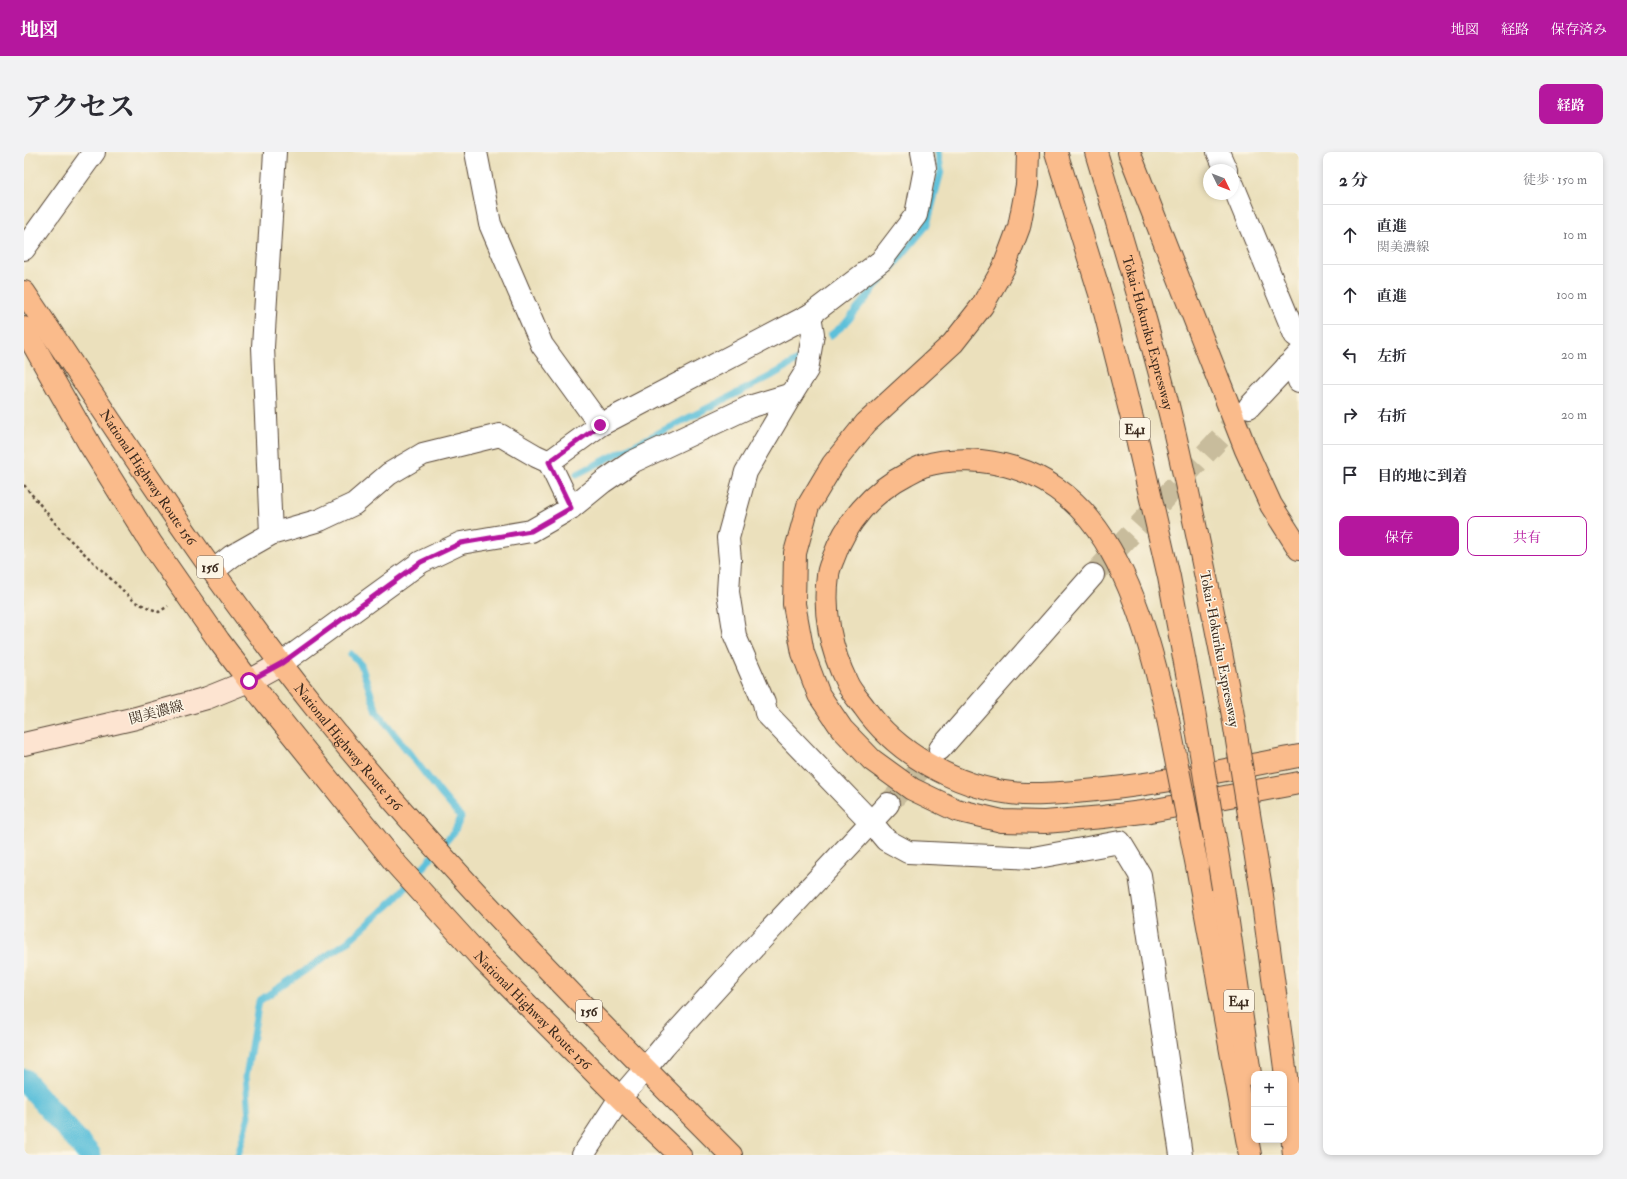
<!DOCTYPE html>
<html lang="ja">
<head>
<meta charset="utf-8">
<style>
	body { margin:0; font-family:"IM FELL Double Pica","Noto Serif JP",serif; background:#f2f2f3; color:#2b2b33 }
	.controls { position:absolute; right:12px; bottom:12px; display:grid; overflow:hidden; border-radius:8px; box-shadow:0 2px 6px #0003 }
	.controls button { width:36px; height:36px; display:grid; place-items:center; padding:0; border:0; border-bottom:1px solid #e1e1e2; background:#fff; color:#2b2b33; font:20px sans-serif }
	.compass { position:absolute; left:1179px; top:12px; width:36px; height:36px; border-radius:50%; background:#fff; box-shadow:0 2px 6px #0003; rotate:133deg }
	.stop { position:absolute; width:12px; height:12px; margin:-9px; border:3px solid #b5179e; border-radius:50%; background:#fff }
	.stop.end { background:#b5179e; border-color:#fff; box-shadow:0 1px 4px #0008 }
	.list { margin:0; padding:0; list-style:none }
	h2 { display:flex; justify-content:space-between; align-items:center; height:52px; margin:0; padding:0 16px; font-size:17px }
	h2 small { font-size:13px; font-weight:400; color:#7c7c81 }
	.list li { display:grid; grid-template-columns:26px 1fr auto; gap:12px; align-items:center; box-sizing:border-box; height:60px; padding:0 16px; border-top:1px solid #e1e1e2 }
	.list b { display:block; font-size:15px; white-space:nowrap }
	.list p { margin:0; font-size:13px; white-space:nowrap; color:#7c7c81 }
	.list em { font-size:13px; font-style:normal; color:#7c7c81 }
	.actions { display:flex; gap:8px; padding:12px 16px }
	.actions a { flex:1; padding:9px 0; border:1px solid #b5179e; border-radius:8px; text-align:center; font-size:14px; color:#b5179e }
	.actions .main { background:#b5179e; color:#fff }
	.icon { flex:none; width:22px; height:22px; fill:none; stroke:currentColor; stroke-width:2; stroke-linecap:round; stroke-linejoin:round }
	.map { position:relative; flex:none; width:1275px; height:1003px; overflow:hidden; border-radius:8px }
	header { display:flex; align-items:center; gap:24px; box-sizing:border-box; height:56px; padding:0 20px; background:#b5179e; color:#fff }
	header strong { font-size:19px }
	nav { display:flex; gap:22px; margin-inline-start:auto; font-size:14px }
	.intro { display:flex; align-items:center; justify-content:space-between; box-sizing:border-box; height:96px; padding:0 24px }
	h1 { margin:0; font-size:28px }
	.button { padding:10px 18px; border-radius:8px; background:#b5179e; color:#fff; font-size:14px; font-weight:700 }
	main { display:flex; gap:24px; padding:0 24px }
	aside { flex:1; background:#fff; border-radius:8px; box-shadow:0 2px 6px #0003 }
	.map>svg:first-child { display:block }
</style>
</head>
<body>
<header>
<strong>地図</strong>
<nav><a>地図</a><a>経路</a><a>保存済み</a></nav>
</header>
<div class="intro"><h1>アクセス</h1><a class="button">経路</a></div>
<main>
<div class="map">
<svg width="1275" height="1003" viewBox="0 0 1275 1003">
	<rect width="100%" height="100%" fill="#fcf5e5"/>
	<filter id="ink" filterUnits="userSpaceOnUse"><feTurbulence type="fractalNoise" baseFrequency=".025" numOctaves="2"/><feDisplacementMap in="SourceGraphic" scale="8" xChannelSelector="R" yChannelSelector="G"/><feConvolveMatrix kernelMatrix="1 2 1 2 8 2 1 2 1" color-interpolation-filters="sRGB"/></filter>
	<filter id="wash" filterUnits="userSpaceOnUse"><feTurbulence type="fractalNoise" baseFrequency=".012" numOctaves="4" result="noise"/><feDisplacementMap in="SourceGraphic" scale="16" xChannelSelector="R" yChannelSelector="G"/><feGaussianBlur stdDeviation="0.9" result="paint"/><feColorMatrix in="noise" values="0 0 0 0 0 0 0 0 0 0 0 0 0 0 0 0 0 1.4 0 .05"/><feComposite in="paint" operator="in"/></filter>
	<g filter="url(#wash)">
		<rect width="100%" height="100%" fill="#ebe0bc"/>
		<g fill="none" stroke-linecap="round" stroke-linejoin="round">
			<path stroke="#5cc0da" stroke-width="7" d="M807,183l14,-11 82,-99 14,-54 -3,-19
				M553,322l194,-98 32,-19
				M214,1003l11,-39 -3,-40 13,-75 87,-58 48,-43 60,-68 7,-15 -19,-22 -65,-83 -16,-47 -10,-11"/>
			<path stroke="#5cc0da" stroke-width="23" d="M0,928l66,75"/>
		</g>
	</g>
	<g filter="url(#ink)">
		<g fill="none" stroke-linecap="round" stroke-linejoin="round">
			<path stroke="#c8bc9c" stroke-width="22" stroke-dasharray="22 11" stroke-linecap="butt" d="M1069,423l154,-166
				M864,652l51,-54"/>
			<defs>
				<path id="minor" d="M452,0l14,72 52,121 58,80
					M1194,0l8,18
					M1209,33l62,150 4,3
					M0,97l70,-97
					M1263,214l10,9 2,6
					M768,242l-46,78 -18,66 2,22 -2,32 7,44 29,67 2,10 105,109 15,18 22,12 125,6 87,-16 20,33 41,280
					M247,382l-8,-187 12,-195
					M189,419l19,-15 39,-22 49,-14 34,-16 35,-30 34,-20 77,-19 36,21 13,6 51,-37 210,-110 71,-54 35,-46 9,-47 -3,-16
					M559,1003l37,-57 25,-29"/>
				<path id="tertiary" d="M1225,255l50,-53
					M525,310l22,46
					M258,511l139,-101 40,-19 70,-12 40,-23 32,-26 29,-20 117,-55 43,-13 15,-24 6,-36 -3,-19
					M916,597l153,-174
					M621,917l19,-23 79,-87 145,-155"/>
				<path id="secondary" d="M0,592l112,-26 71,-20 42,-17 33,-18"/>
				<g id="trunk">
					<path id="s1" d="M0,140c95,141 187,286 294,419 127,157 270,301 413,444"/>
					<path id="s2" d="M0,176l66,117 61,98 68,98 30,40 148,184 86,95 137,138 60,57"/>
				</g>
				<g id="motorway">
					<path d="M1004,0l-1,33 -8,42 -15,40 -22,39 -29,37 -87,80 -33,41 -25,42 -13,47 -1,51 9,49 16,42 23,34 30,31 40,29 44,21 46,11 43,1 58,-5 47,-6 149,-28"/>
					<path d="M1032,0l45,145 35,137 33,143 25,134"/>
					<path id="s3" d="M1072,0c27,91 55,182 77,274 22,94 41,189 59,284"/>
					<path d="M1105,0l117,298 25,55 28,44"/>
					<path d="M1144,567c-15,-65 -35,-146 -78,-199 -19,-24 -46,-43 -75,-52 -29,-9 -63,-11 -92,-2 -5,2 -11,5 -16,8 -35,18 -61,48 -74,85 -2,5 -5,11 -5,17 -5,36 3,75 19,107 4,9 11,16 17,24 32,46 90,79 147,86 24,3 51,0 75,-2 72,-6 142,-22 213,-35"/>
					<path d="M1173,714l53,289"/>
					<path d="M1199,736l27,186"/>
					<path d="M1237,736l27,203 6,64"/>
				</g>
			</defs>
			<use href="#minor" stroke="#554536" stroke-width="24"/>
			<use href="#tertiary" stroke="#554536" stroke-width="24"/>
			<use href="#secondary" stroke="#554536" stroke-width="24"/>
			<use href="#trunk" stroke="#554536" stroke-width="24"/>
			<use href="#motorway" stroke="#554536" stroke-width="24"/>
			<path stroke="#554536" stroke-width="2.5" stroke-dasharray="3 3" stroke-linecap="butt" d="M0,333l41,50 70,67 24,10 9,-6"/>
			<use href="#minor" stroke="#fff" stroke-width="22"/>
			<use href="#tertiary" stroke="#fff" stroke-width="22"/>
			<use href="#secondary" stroke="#fde4d1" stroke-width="22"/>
			<use href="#trunk" stroke="#fabb8b" stroke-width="22"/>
			<use href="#motorway" stroke="#fabb8b" stroke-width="22"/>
			<defs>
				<path id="motorway-bridge" d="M1208,558l29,178
					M1170,559l29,177
					M1144,567l29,147"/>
			</defs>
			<use href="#motorway-bridge" stroke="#554536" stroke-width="24" stroke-linecap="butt"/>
			<use href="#motorway-bridge" stroke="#fabb8b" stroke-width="22"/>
		</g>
	</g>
	<g fill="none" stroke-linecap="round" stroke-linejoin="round" filter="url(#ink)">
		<path stroke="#b5179e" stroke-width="5" d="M225,529l33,-18 139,-101 40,-19 70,-12 40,-23 -22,-46 51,-37"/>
	</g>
	<g text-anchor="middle" stroke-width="3" stroke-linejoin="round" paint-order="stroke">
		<g fill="#fcf5e5" stroke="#75675a" stroke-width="1">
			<rect x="1096" y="266" width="30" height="22" rx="3"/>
			<rect x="173" y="404" width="26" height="22" rx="3"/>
			<rect x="1200" y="838" width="30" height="22" rx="3"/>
			<rect x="552" y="848" width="26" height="22" rx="3"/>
		</g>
		<g font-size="13" font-weight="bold" fill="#3b2a1e">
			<text x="1111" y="282">E41</text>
			<text x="186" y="420">156</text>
			<text x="1215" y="854">E41</text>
			<text x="565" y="864">156</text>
		</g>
		<g font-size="14" fill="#3b2a1e" stroke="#fcf5e5">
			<text dy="5" stroke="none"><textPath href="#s3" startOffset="188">Tokai-Hokuriku Expressway</textPath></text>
			<text dy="5" stroke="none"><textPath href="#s1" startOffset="223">National Highway Route 156</textPath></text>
			<text transform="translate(1196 497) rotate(79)" y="5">Tokai-Hokuriku Expressway</text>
			<text transform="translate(132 560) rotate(-15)" y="5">関美濃線</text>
			<text dy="5" stroke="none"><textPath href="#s1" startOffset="559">National Highway Route 156</textPath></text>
			<text dy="5" stroke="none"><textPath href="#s2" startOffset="854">National Highway Route 156</textPath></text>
		</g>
	</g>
</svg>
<div class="controls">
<button>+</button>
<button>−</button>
</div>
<svg class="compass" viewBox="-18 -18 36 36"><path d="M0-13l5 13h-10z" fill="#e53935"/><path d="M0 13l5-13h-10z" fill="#7c7c81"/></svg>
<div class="stop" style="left:225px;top:529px"></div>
<div class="stop end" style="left:576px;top:273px"></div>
</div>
<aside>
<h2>2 分<small>徒歩 · 150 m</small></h2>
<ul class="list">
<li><svg class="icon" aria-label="ahead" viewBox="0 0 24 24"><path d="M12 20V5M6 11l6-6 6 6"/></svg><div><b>直進</b><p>関美濃線</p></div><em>10 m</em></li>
<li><svg class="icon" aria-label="ahead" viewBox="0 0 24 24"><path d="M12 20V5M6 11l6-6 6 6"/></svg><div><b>直進</b></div><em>100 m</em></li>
<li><svg class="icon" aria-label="left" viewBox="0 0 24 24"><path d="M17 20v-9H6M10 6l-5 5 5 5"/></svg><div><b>左折</b></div><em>20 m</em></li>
<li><svg class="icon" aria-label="right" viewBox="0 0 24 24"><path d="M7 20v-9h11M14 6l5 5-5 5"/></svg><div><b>右折</b></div><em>20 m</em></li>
<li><svg class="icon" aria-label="arrive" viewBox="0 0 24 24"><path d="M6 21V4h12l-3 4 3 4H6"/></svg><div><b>目的地に到着</b></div></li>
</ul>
<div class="actions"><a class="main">保存</a><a>共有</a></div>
</aside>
</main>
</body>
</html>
